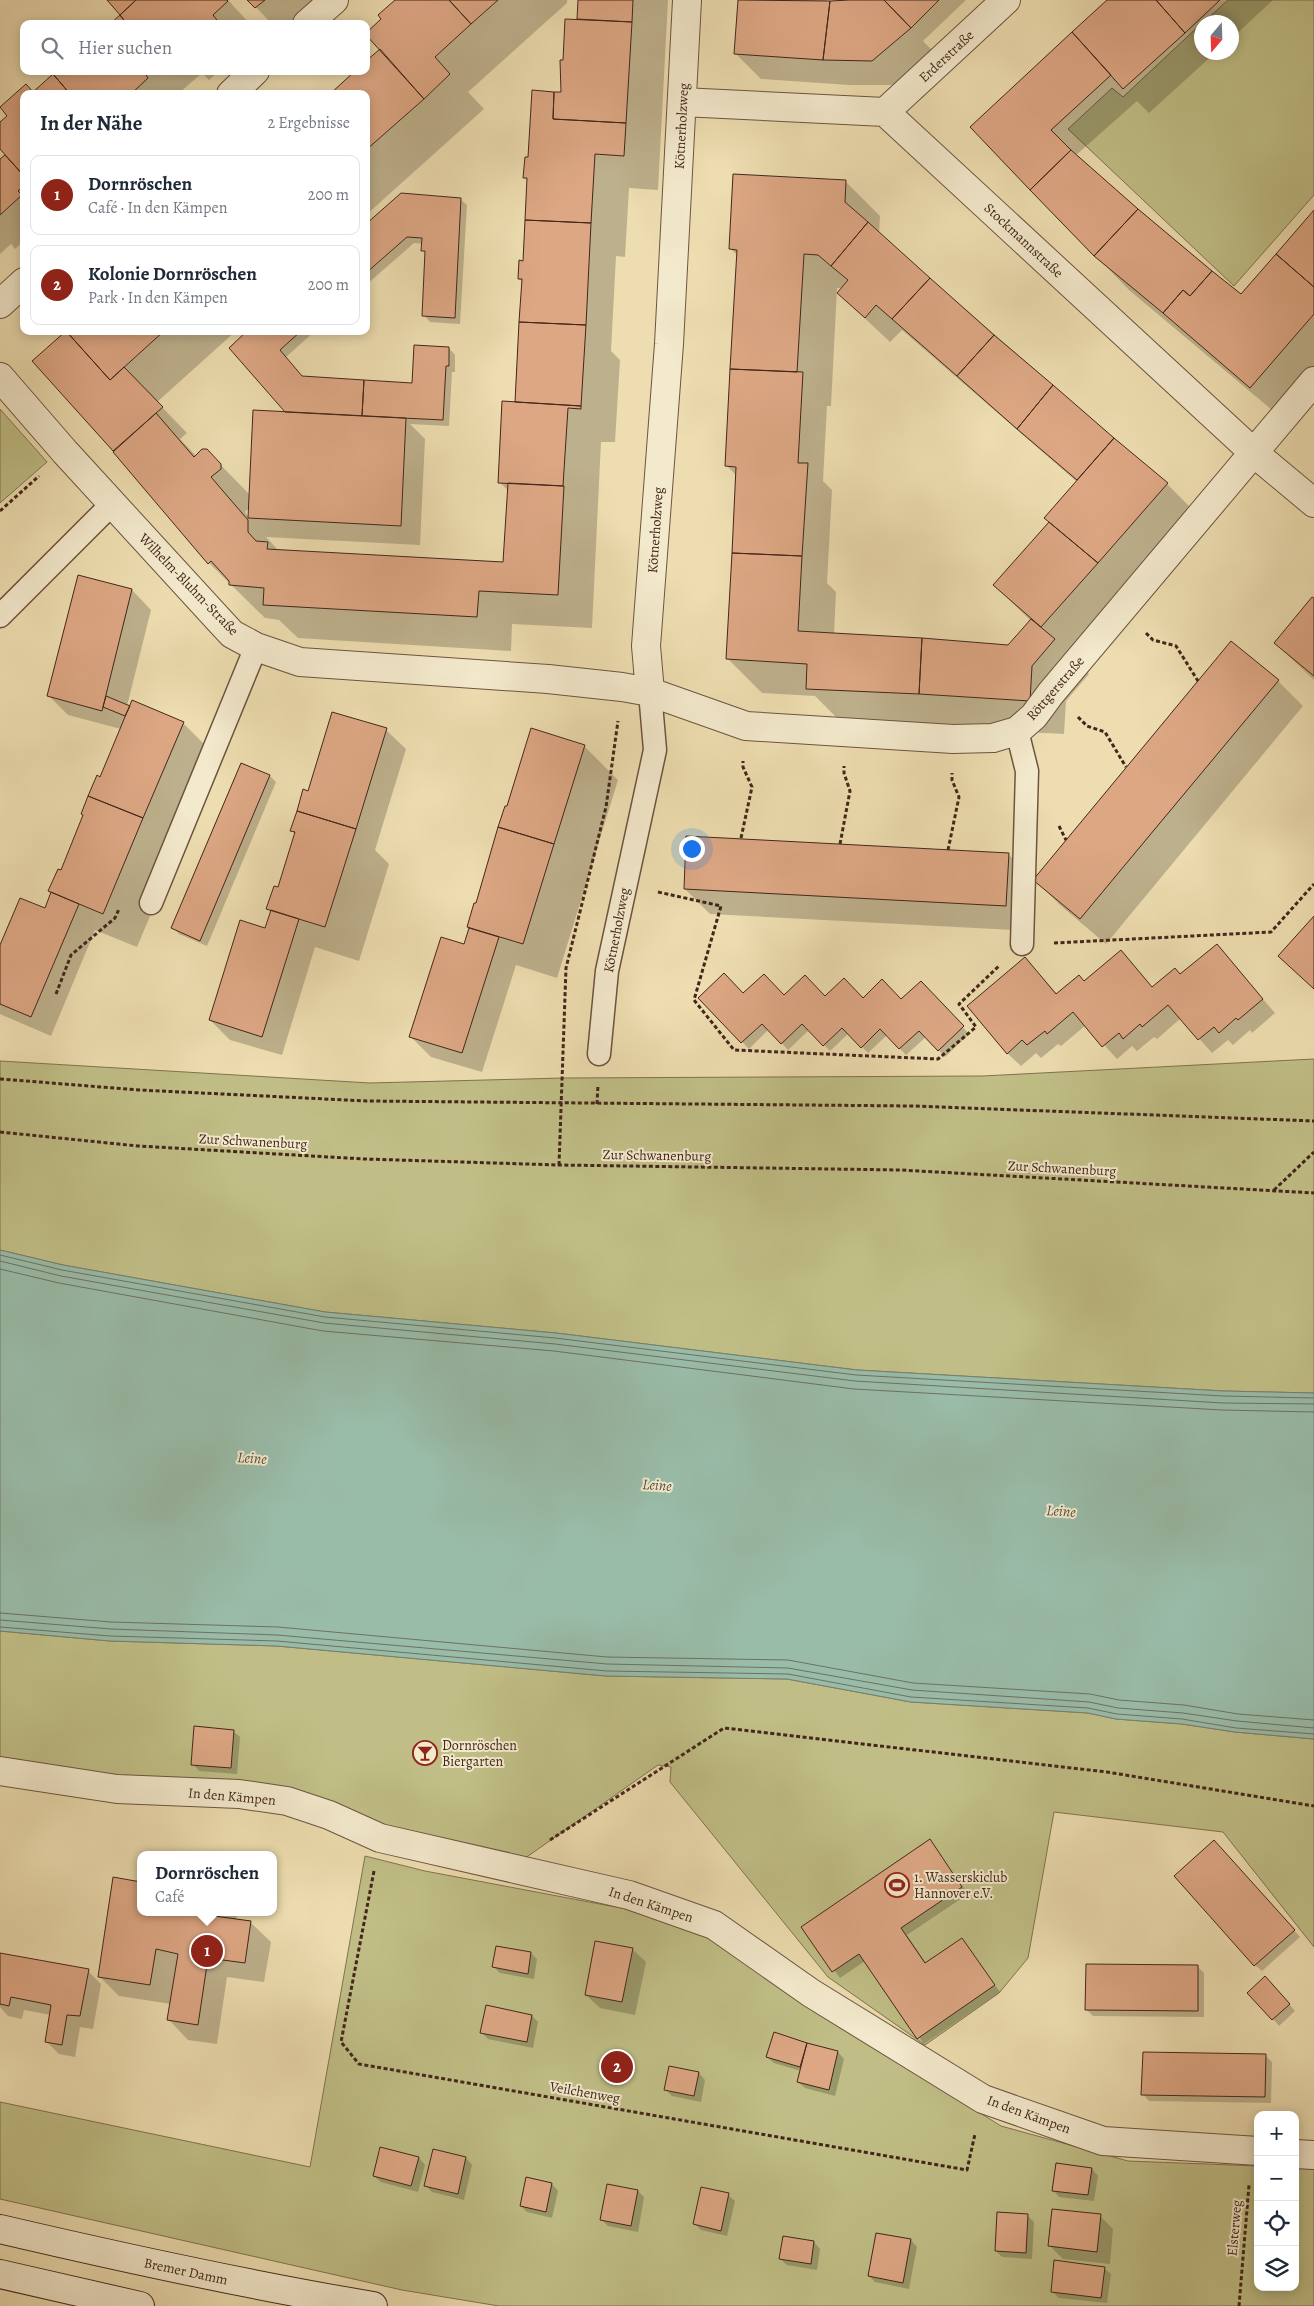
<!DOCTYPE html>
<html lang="de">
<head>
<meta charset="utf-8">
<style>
	body { margin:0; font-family:Alegreya,serif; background:#f2f2f3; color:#1f2937 }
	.controls { position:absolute; right:15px; bottom:15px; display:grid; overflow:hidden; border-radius:10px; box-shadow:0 2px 12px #0003 }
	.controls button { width:45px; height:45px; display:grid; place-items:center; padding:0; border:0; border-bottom:1px solid #e0e1e3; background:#fff; color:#1f2937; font:25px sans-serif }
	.compass { position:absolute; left:1194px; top:15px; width:45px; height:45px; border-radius:50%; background:#fff; box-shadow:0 2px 12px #0003; rotate:199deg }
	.you { position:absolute; left:691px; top:848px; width:18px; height:18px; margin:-12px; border:4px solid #fff; border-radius:50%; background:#1a73e8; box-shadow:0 0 0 8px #1a73e833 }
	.badge { display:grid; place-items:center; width:32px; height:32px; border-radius:50%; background:#8f2418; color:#fff; font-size:16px; font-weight:700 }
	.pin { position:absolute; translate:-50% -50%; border:2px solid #fff; box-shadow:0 1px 5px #0006 }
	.popup { position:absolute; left:137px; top:1851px; width:140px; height:65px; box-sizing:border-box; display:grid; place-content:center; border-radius:10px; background:#fff; filter:drop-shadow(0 1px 4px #0005); font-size:16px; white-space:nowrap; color:#747a83 }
	.popup b { font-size:19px; color:#1f2937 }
	.popup::after { content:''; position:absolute; left:50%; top:100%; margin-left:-10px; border:10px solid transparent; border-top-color:#fff }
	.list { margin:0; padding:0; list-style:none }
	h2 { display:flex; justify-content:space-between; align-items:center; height:65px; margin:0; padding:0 20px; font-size:21px }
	h2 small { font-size:16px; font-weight:400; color:#747a83 }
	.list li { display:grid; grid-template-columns:32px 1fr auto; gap:15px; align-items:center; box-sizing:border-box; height:80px; margin:0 10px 10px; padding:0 10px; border:1px solid #e0e1e3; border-radius:10px }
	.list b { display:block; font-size:19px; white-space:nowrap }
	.list p { margin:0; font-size:16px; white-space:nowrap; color:#747a83 }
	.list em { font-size:16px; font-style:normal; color:#747a83 }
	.icon { flex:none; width:28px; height:28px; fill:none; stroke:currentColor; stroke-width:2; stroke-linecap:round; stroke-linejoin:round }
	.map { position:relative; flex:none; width:1314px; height:2306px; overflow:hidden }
	.search { position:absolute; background:#fff; box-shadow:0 2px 12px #0003; left:20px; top:20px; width:350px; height:55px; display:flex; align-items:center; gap:12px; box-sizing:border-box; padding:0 18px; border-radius:10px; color:#747a83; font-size:19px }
	.panel { position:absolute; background:#fff; box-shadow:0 2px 12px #0003; left:20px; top:90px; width:350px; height:245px; border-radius:10px }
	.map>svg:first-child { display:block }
</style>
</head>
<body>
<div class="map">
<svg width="1314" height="2306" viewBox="0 0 1314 2306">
	<rect width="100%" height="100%" fill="#edddb0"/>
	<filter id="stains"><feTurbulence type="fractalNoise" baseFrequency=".004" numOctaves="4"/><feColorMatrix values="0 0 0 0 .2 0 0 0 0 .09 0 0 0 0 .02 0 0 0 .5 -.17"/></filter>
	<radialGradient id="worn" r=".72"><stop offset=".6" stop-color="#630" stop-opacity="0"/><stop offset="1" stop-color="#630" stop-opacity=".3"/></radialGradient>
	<path fill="#c0be86" stroke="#817250" d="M1228,0h86v195l-80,91 -166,-157 44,-41 11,9 78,-73 1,28h30v-30h-28z
		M0,409l47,53 -47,41z
		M1314,1059v334l-91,-2 -366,-21 -301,-37 -231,-21 -262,-47 -63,-15v-189l370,22 193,-5 420,-2z
		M0,1631l110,10 167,5 329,30 181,3 124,23 177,11 28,6 66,5 53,8 79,7v208l-91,-115 -169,-20 -26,146 -29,35 -74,52 -97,-68 -158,-195 1,-15 -13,-2 -147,103 -182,-53 -329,-44z
		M365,1856l60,15 217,41 61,21 109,75 189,118 127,35 130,5v121h37v-119l19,1v137h-815l-97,-16 -402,-91v-97l310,65z"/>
	<path fill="#99bca9" stroke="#768070" d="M0,1250l63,15 262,47 231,21 301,37 366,21 91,2v346l-79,-7 -53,-8 -66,-5 -28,-6 -177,-11 -124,-23 -181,-3 -329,-30 -167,-5 -110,-10z"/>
	<path fill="#0003" fill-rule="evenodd" d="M107,0h121l22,24h-138l9,-9z
		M249,0h69l-27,24h-19z
		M397,0h170v3l-99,89 16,17 -118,106v-144l15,-22 2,-30z
		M579,0h89l-10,190 -29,-2 -4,69 -9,-1 -5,95 9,9 -5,82h-14l-9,186 -80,-4 -1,27 -213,-13 -19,-18 -14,-2 -56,-55 -94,-112 -81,-90 33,-30h169l-79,71 30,31 -7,6 16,17 10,-6 45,46 37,-83 -39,-82h66l-29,26 17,21 110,6 36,-36 6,7v17h-3l-3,54 -39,-2 15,15 -5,106 -154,-8 12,13 227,13 4,-72 -10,-9 17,-79 7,-121 -4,-3 5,-17 4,-81 -3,-3 5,-20 32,-65 2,-32 14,-40zM250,507l-1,11 -4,-6z
		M739,0h88l-1,2 26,-2h114l-43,41 12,12 -37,32h-49l-88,-6 -26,-26z
		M1109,0h164l-41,38v-16h-30v30h14l-67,61 -12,-12 -62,55 166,140 73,-84v176l-29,33 -156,-131 -157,-163z
		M59,71h160l-10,9 -7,-7 -24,21h-154v147l-9,8 -4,-5 -11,10v-93l7,-6 -7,-8v-23l9,-8 17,-31 8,8z
		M846,182l34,34 -1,18 288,250 34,34 -78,70 -56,64 22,22 -23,27 -2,33 -223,-12 -26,-26 -53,-3 -35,-35 10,-182 -11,-11 12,-209 -8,-8zM837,288h5l-4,5 52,49 12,-12 175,152 -27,40 -56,63 37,36 -23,25 -174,-11 2,-43 -9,-9 5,-93 -9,-9 4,-75h4z
		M460,199l7,6 -7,119 -30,-2 -6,-7 3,-61 -5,-4 1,-6 -9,-1 -48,42v-59z
		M132,590l19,20 -24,96 56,17 34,34 -80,190 -42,-17 -44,106 -51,-22v-65l46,-39 75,-181 -53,-14 -20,-20z
		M1314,600v80l-39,-37z
		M1278,681l25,25 -197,238 -46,-39 -25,-25z
		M386,730l20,19 -31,101 14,14 -30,97 -44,-14 -33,108 -52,-15 -20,-20 56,-91 5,-17 -3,-3 11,-20 16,-55 -3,-3 16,-39z
		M584,746l34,34 -61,198 -41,-13 -34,107 -51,-15 -20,-20 54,-91 5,-17 -2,-2 9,-22z
		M241,764l29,12 6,6 -69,164 -28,-12 -7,-7z
		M1008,854l26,25 -3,52 -321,-17 -25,-25z
		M1217,946l58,67 -23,20 -2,-3 -17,15 -5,-5 -16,13 -31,-35 -24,21 -3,-2 -17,14 -5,-5 -15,13 -31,-34 -25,21 -3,-2 -17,14 -5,-5 -15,13 -14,-13 18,-95 33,37 27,-13 36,-30 32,36 27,-12z
		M921,982l48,52 -24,23 -19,-20 -20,18 -19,-20 -19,18 -19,-20 -19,18 -21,-21 -21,20 -19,-21 -20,20 -49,-51 43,-3 158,6z
		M233,1731l7,6 -3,37 -38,-3 -6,-7z
		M930,1841l38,53 -61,41 19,28 36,-23 38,52 -76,52 -59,-83 -25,17 -37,-51z
		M1220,1848l80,89 -38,34 -7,-6z
		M141,1912h93l3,3 -1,5 15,3 20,19 -7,40 -37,-5 -10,67 -29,-4 -19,-20 2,-16 -52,-8 -20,-20z
		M632,1949l14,13 -11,53 -35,-7 -14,-13z
		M531,1953l6,6 -3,20 -34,-6 -6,-6z
		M0,1954l88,17 13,13 -8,45 -13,-2 -5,30 -16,-3 -13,-13 5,-26 -27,-5 -2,9 -14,-3 -8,-9z
		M1198,1967l6,6v44l-111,-1 -7,-7z
		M1272,1984l23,27 -16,15 -6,-7z
		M532,2016l6,6 -5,26 -45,-9 -6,-6z
		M774,2033l64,19 6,7 -9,37 -30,-8 -7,-6 3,-11 -27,-8 -7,-6z
		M1265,2055l7,7 -1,41 -122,-2 -6,-7z
		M670,2067l29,6 6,7 -4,22 -29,-6 -6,-6z
		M434,2151l32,7 6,7 -8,35 -32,-8 -6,-6z
		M419,2158l6,7 -7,27 -37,-10 -7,-6z
		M1092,2169l6,7 -4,25 -35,-4 -6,-7z
		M552,2184l6,7 -6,27 -25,-6 -6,-6z
		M638,2191l6,6 -6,35 -30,-6 -6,-6z
		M728,2195l7,6 -8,35 -26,-6 -6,-6z
		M1027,2215l7,7 -2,37 -30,-2 -6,-6z
		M1100,2216l13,13 -3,35 -47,-5 -13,-13z
		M911,2240l6,7 -8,42 -34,-7 -6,-6z
		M814,2242l6,7 -3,21 -30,-5 -7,-6z
		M1104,2268l7,6 -4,29 -48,-5 -7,-7z"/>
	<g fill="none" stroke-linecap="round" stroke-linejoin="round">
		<path stroke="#6e7162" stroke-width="1" d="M0,1255l62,15 263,47 230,21 301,37 367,21 91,2
			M0,1261l61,15 263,47 231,21 300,37 368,22 91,1
			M0,1269l59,14 264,48 231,20 300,38 368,21 92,2
			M0,1613l111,9 167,5 329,30 181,3 125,23 177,11 29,6 65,5 54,9 76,6
			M0,1620l111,9 166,6 330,29 181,4 124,22 177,12 29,6 65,5 54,8 77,7
			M0,1627l110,9 167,5 330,30 181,3 123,23 177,11 29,6 65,5 54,9 78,6"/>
	</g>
	<path fill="#dda784" stroke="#42261b" d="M107,0h29l-16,15z
		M136,0h91l1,1 -15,14 7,9h-93l-7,-9z
		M247,0h18l-10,8z
		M395,0h54l22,24 -36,33 15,17 -26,25 -58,-64v-2l15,-14 -3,-4z
		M449,0h49l-27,24z
		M578,0h55l-1,22 -55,-3z
		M738,0l92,1 -7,59 -89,-6z
		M850,0h34l27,28 -39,33 -49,-1 7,-59z
		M884,0h55l-28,28z
		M1107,0h49l29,33 -62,56 -51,-57z
		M1156,0h64l-35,33z
		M120,15l7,9h-17z
		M565,19l67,3 -6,101 -73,-4 1,-27h7l-1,-32h3z
		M1072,32l39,43 -60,55 20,20 -41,40 -60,-63z
		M380,49l44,50 -58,51v-56h-36l25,-23h11v-10z
		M56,71h94l-4,4 2,3 -17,16h-61l-17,-20z
		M53,74l17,20h-46v82l-24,-27v-27l7,-6 -7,-9 26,-23 7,8z
		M532,90l22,2 -1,27 73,4 -2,33 -29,-2 -4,69 -66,-3 2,-42h-4l2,-21h3z
		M1071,150l67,59 -44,47 -64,-66z
		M5,155l19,21v9l-6,6 4,4 -22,20v-56z
		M733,174l113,6 -1,22 23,20 -37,44 -13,-11 -14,-1 -7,118 -67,-3 7,-119 -8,-1z
		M401,193l60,5 -6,120 -33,-2 3,-65h-4l1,-13 -15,-1 -41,36v-49z
		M1138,209l74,62 -22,25 -7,-6 -20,23 -69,-57z
		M1314,210v77l-38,-33z
		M525,220l66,3 -5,102 -67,-3 3,-43h-4l1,-19 4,1z
		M868,222l62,56 -38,41 -16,-14 -11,13 -28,-25 11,-13 -17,-14z
		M1276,254l38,33v27l-64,74 -87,-75 20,-23 7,6 22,-25 29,23z
		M930,278l64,57 -37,41 -65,-57z
		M519,322l67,3 -5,81 -66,-4z
		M66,331h98l-54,49z
		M66,331l44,49 14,-13 39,40 -50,44 -81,-90z
		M247,331h54l-21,19 22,26 62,4 -2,36 -77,-4 -56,-64z
		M994,335l59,50 -36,44 -60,-53z
		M414,345l35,2v19h-3l-3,54 -81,-4 2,-36 48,3z
		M730,369l73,3 -5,91h10l-6,93 -70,-3 4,-86 -11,-1z
		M1053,385l61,53 -37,42 -60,-51z
		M502,401l79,5v3l-13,-1 -5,78 -65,-3z
		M253,410l153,8 -5,108 -153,-8z
		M156,413l38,44 8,-8h5l14,15v5l-10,8 37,43v12l8,9 12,1 -1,7 236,13 5,-79 56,3 -6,109 -79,-4 -2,26 -214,-12 1,-17 -35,-3v-4l-8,-9 -10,-11 -3,3 -95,-112z
		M1114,438l54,45 -70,80 -54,-45z
		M1049,522l49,41 -57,64 -48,-42z
		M732,553l70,3 -4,75 124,7 -3,56 -113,-5 1,-25 -81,-5z
		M78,575l54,14 -30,122 -55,-15z
		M1312,597l2,1v78l-40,-33z
		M1031,619l24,20 -23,27 -2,35 -111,-7 3,-56 86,7z
		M1231,641l48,39 -199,239 -47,-39z
		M106,696l24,10 -5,10 -22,-9z
		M132,700l52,22 -41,96 -55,-22 9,-21 3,2z
		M332,712l55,16 -31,101 -59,-18 6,-22 5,2z
		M531,728l54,17 -31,99 -56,-17 7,-21h2z
		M241,763l29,12 -70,166 -29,-13z
		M88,796l55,22 -40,96 -55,-23 10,-22 3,1 22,-55 -2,-1z
		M297,811l59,18 -31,98 -59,-18 8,-23 4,1 17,-55 -5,-1z
		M498,827l56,17 -31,100 -56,-17 7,-24h2z
		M686,836l323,17 -3,53 -322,-17z
		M51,892l28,12 -48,113 -31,-13v-59l20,-47 25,10z
		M271,910l28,9 -37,118 -53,-17 31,-100 25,8z
		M1314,916v73l-36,-33z
		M469,928l30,9 -37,116 -53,-16 32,-100 23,7z
		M1217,944l46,55 -25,21 -2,-2 -17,15 -5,-6 -16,13 -30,-35 -26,22 -2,-3 -17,15 -4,-6 -17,14 -29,-35 -26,22 -2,-3 -18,14 -5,-5 -15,14 -40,-48 58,-49 31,37 23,-19 5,6 37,-31 31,37 23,-19 5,6z
		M724,973l19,20 21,-19 20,21 21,-20 20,21 19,-18 19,20 19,-19 19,20 20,-18 43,45 -26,25 -19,-20 -20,18 -19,-20 -19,19 -19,-20 -19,18 -21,-22 -21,20 -19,-20 -21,19 -43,-45z
		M194,1726l40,4 -3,38 -40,-3z
		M930,1839l32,48 -61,41 24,35 37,-25 33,47 -78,54 -58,-85 -27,18 -31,-45z
		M1214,1840l81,90 -41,36 -80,-90z
		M113,1877l28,5v30h74l-1,4 37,5 -6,42 -37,-5 -10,67 -31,-5 11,-66 -22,-5 -6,36 -52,-8z
		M595,1941l38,7 -11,54 -37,-7z
		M496,1946l35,6 -3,22 -36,-7z
		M0,1953l89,16 -9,47 -13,-1 -5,30 -17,-3 6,-37 -40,-8 -2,9 -9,-2z
		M1086,1964l112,1v46l-113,-1z
		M1265,1976l25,28 -18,16 -25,-27z
		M486,2005l46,10 -5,27 -47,-9z
		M774,2032l33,11 -7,24 -34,-10z
		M807,2043l31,8 -9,39 -32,-8z
		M1143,2052l123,2 -1,43 -124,-2z
		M669,2066l30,6 -5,24 -30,-6z
		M380,2147l39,10 -8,29 -38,-10z
		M433,2149l33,8 -8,37 -34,-8z
		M1056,2163l36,5 -4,27 -36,-4z
		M526,2177l26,6 -6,29 -26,-6z
		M607,2184l31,6 -7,36 -31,-6z
		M701,2187l28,6 -8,38 -28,-7z
		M1052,2209l49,5 -4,38 -49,-6z
		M997,2212l31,2 -2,39 -31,-2z
		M876,2233l35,6 -8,44 -35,-7z
		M783,2236l31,5 -3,23 -32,-5z
		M1054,2260l51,7 -4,31 -50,-6z"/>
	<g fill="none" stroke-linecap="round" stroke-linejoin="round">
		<defs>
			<path id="lane" d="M0,616l112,-112
				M1017,731l10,40 -5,173
				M151,903l105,-256
				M599,1054l8,-83 48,-221 -5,-58"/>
			<path id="street" d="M307,24l27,-24
				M231,94l24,-23
				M682,102l203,10 368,340 61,51
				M885,112l121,-112
				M0,304l24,-22
				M0,377l65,75 154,168 13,14 24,13 44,15 248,17 74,8 28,5 96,34 207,13 40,-1 24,-7 17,-15 17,-23 263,-312
				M650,692l-4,-46 23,-302 18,-344
				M0,1771l117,18 122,5 48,7 42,14 51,23 249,57 85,30 97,68 172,106 120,42 155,10
				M1295,2154l19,1"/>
			<path id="secondary" d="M0,2229c124,29 248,56 373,77
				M0,2274l140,32"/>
		</defs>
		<use href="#lane" stroke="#6d5440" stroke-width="25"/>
		<use href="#street" stroke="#6d5440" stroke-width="30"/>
		<use href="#secondary" stroke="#42261b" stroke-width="30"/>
		<path stroke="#42261b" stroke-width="3" stroke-dasharray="4 2.5" stroke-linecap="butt" d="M0,511l39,-35
			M1146,633l7,7 23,6 22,35
			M1078,717l9,9 18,6 21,35
			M1059,826l7,14
			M741,838l11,-51 -9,-20v-6
			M840,844l10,-53 -6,-18v-7
			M948,850l11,-53 -7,-17v-7
			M658,892l63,14 -27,94 40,50 204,9 38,-32 -17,-23 40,-38
			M1054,943l217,-11 43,-48
			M56,994l15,-39 44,-37 4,-9
			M0,1079l140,11 227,11 546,5 401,15
			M597,1104l1,-19
			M0,1132l138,14 227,13 194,6 342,5 413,23
			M559,1165l7,-197 40,-161 12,-86
			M1274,1190l40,-38
			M550,1840l174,-112 383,44 207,34
			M374,1871l-33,171 18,22 608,106 8,-36
			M1239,2306l10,-121"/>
		<use href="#lane" stroke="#f3e9cc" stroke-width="22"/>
		<use href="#street" stroke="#f3e9cc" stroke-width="28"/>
		<use href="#secondary" stroke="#f3e9cc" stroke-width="28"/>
	</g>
	<defs>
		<symbol id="bar-ring" viewBox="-11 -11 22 22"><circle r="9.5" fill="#f3e9cc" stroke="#8f2418" stroke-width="1.5"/><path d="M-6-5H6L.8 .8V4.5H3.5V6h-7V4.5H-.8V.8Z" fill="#8f2418"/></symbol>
		<symbol id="stadium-ring" viewBox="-11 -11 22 22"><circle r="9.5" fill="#f3e9cc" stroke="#8f2418" stroke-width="1.5"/><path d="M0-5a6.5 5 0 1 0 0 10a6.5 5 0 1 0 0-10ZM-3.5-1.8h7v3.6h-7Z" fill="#8f2418"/></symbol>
	</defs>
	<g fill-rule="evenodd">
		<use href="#bar-ring" x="411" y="1739" width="28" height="28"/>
		<use href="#stadium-ring" x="883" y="1871" width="28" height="28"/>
	</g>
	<g text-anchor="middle" stroke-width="4" stroke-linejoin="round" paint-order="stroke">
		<g font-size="14" fill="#42261b" stroke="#f3e9cc">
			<text transform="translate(946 56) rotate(-43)" y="5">Erderstraße</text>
			<text transform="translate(681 126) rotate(-87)" y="5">Kötnerholzweg</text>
			<text transform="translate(1024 240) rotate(43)" y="5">Stockmannstraße</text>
			<text transform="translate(655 530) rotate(-86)" y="5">Kötnerholzweg</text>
			<text transform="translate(189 584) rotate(46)" y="5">Wilhelm-Bluhm-Straße</text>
			<text transform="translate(1055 688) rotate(-49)" y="5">Röttgerstraße</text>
			<text transform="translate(616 930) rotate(-79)" y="5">Kötnerholzweg</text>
			<text transform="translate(253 1141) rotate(3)" y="5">Zur Schwanenburg</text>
			<text transform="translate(657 1155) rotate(1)" y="5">Zur Schwanenburg</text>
			<text transform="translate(1062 1168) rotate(3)" y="5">Zur Schwanenburg</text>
			<text transform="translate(232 1796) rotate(5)" y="5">In den Kämpen</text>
			<text transform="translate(651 1904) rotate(18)" y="5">In den Kämpen</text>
			<text transform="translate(585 2092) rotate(10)" y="5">Veilchenweg</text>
			<text transform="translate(1029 2114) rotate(20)" y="5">In den Kämpen</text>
			<text transform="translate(1234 2228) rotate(-85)" y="5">Elsterweg</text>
			<text transform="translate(186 2271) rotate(12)" y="5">Bremer Damm</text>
		</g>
		<g font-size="14" fill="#42261b" stroke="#f3e9cc" text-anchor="start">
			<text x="442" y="1750">Dornröschen<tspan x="442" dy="16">Biergarten</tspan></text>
			<text x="914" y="1882">1. Wasserskiclub<tspan x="914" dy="16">Hannover e.V.</tspan></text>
		</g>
		<g font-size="15" font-style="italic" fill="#584c3e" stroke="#f3e9cc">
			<text transform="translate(252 1458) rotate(4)" y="5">Leine</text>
			<text transform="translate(657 1485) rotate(4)" y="5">Leine</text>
			<text transform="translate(1061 1511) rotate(4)" y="5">Leine</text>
		</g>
	</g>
	<rect width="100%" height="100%" filter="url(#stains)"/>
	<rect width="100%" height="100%" fill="url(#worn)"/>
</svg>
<div class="controls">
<button>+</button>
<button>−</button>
<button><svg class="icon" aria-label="locate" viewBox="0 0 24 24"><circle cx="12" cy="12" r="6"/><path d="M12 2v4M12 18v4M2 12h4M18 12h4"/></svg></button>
<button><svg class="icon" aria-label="layers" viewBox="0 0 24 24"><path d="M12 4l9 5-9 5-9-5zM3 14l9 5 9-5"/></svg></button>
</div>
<svg class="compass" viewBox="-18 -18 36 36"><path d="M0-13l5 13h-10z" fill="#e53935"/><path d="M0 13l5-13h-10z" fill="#747a83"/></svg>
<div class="you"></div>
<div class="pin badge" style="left:207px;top:1951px">1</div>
<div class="popup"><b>Dornröschen</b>Café</div>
<div class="pin badge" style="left:617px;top:2067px">2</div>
<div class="search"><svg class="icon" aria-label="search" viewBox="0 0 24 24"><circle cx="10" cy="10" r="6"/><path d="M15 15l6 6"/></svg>Hier suchen</div>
<section class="panel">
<h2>In der Nähe<small>2 Ergebnisse</small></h2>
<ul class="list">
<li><span class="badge">1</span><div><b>Dornröschen</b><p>Café · In den Kämpen</p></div><em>200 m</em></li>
<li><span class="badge">2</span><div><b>Kolonie Dornröschen</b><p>Park · In den Kämpen</p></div><em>200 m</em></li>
</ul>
</section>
</div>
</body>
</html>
